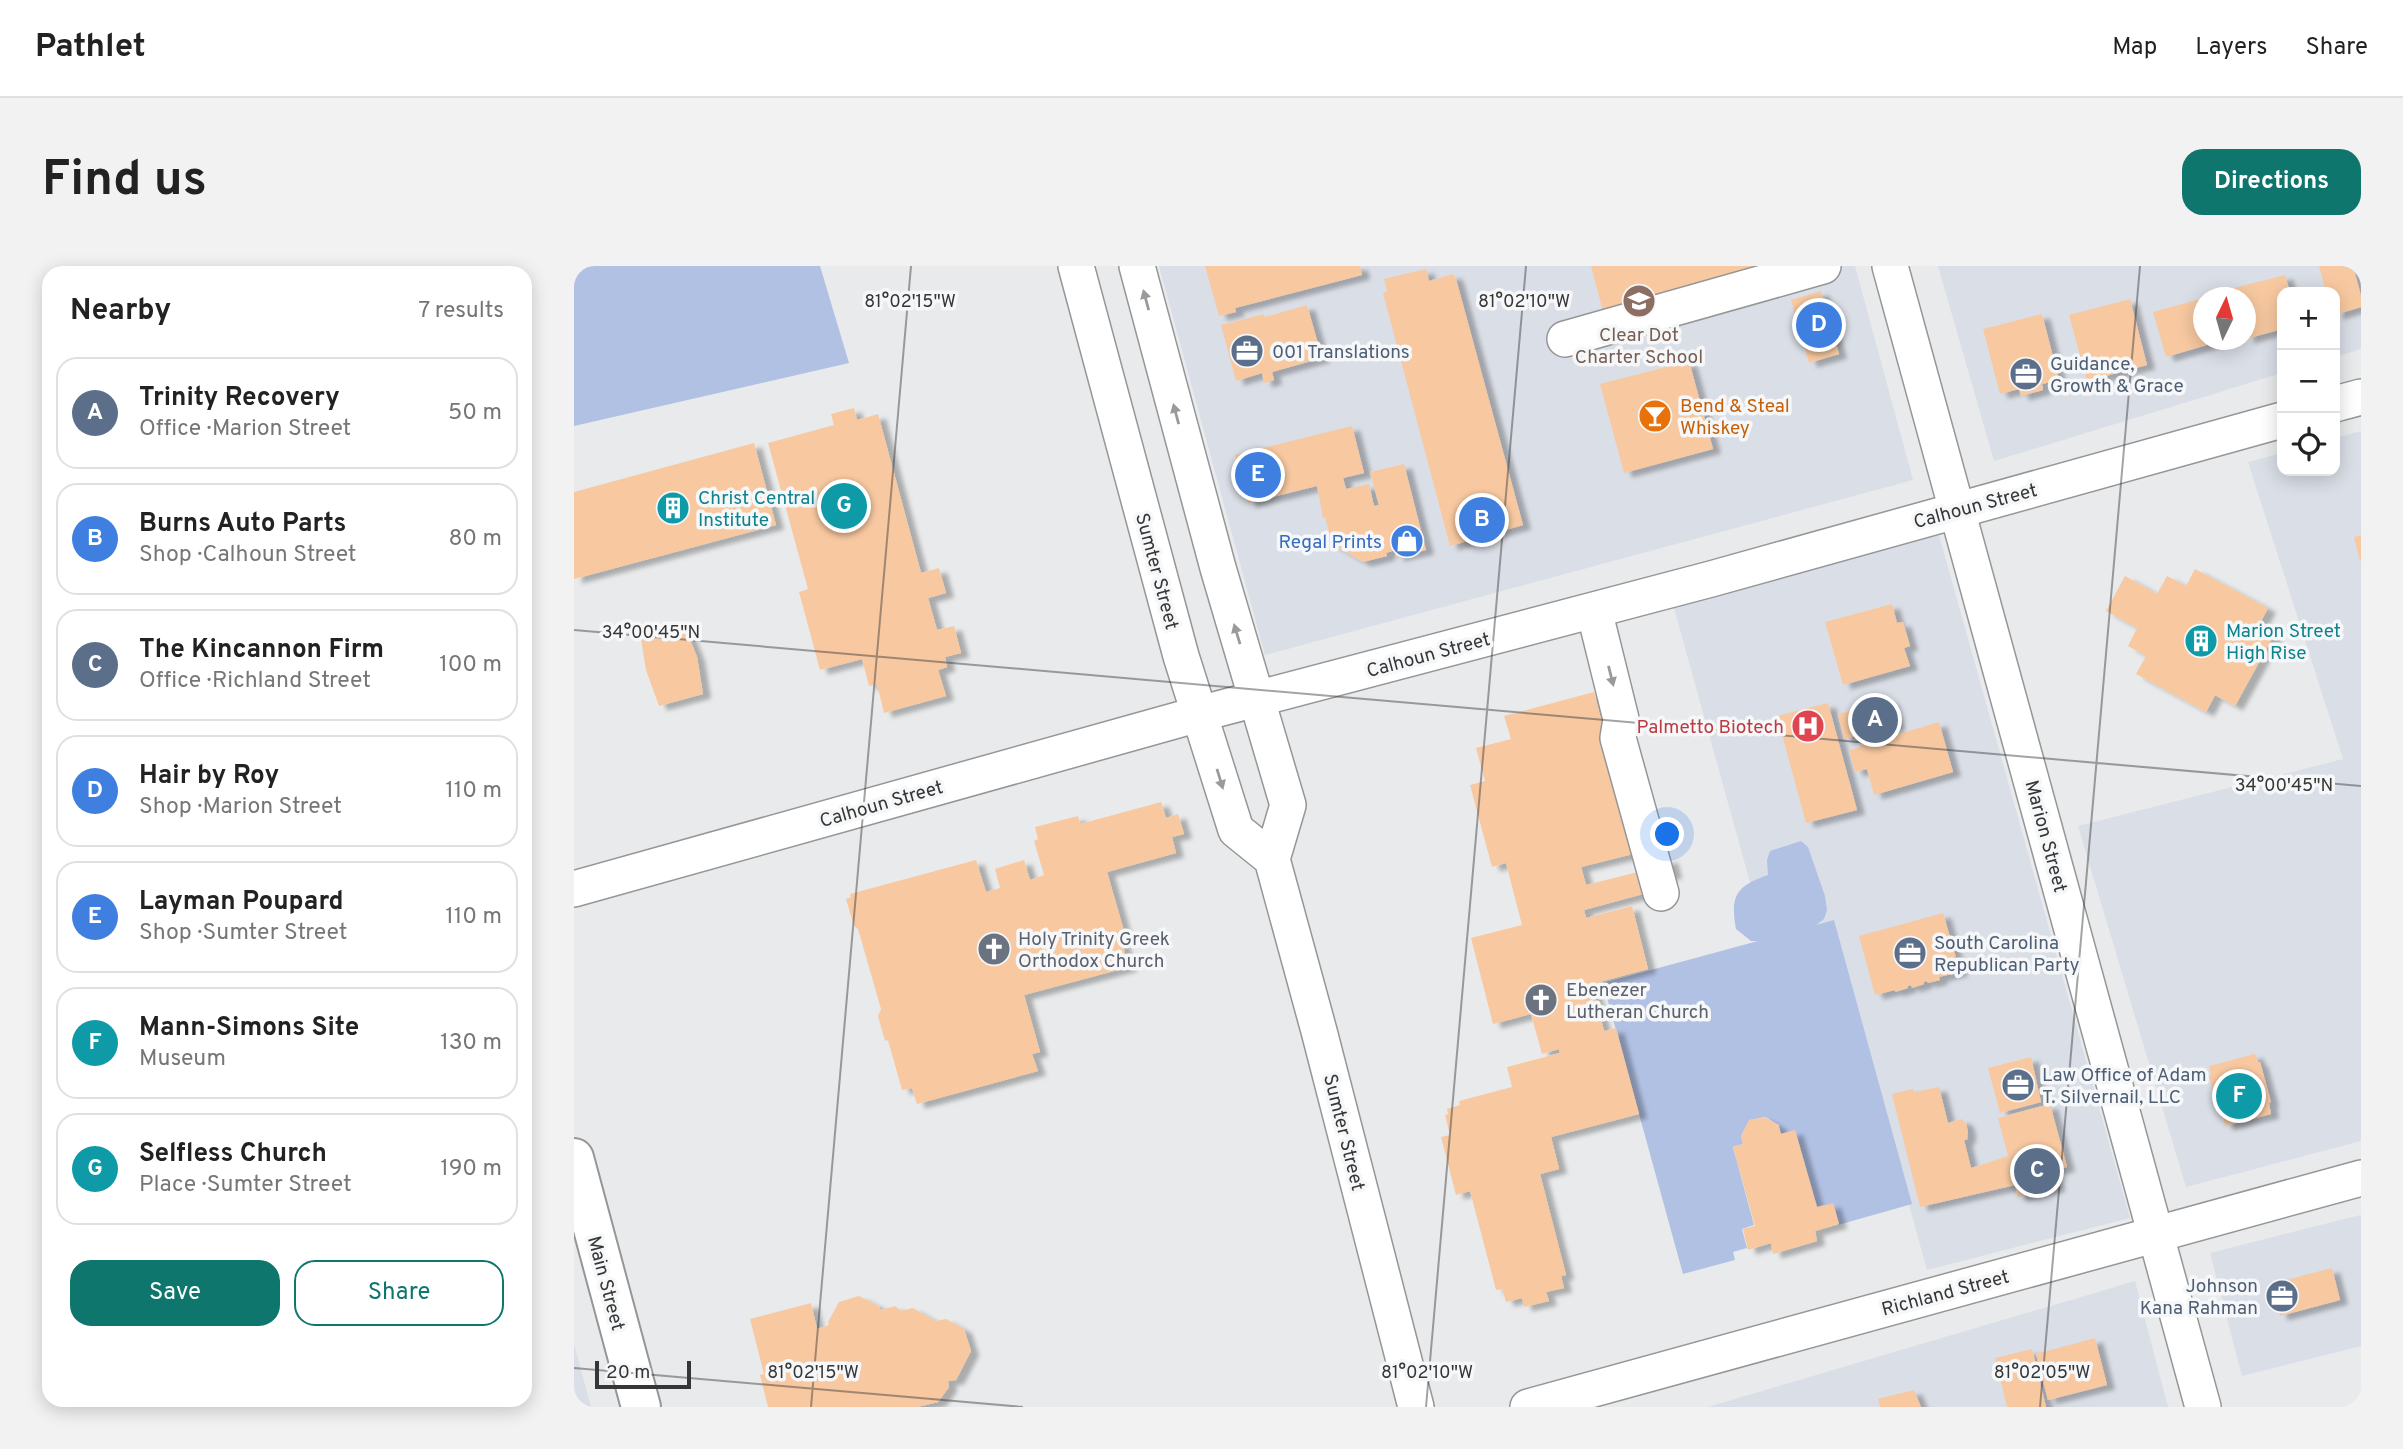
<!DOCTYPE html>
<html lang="en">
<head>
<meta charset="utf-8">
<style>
	body { margin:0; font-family:Overpass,sans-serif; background:#f2f2f2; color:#222 }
	.controls { position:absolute; right:21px; top:21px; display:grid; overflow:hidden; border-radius:14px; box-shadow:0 4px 18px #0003 }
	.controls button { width:63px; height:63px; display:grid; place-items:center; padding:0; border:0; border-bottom:2px solid #e0e0e0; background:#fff; color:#222; font:35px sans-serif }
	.compass { position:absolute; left:1619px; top:21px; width:63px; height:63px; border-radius:50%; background:#fff; box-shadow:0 4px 18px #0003; rotate:5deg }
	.scale { position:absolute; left:21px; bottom:18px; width:96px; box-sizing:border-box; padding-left:7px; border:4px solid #363637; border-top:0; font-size:19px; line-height:24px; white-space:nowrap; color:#363637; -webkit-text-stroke:5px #f6f7f8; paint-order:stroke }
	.you { position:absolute; left:1094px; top:569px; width:24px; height:24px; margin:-18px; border:5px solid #fff; border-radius:50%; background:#1a73e8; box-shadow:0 0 0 10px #1a73e833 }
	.badge { display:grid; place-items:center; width:46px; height:46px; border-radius:50%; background:#0f766e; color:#fff; font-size:23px; font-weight:700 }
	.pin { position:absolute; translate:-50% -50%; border:4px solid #fff; box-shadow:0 2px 7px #0006 }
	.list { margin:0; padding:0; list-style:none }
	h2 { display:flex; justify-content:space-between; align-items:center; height:91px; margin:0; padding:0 28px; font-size:30px }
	h2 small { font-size:23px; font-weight:400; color:#767676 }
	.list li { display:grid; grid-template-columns:46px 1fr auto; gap:21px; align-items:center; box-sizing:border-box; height:112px; margin:0 14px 14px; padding:0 14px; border:2px solid #e0e0e0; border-radius:21px }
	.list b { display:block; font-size:26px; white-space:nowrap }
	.list p { margin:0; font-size:23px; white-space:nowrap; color:#767676 }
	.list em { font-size:23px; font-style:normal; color:#767676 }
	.actions { display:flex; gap:14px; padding:21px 28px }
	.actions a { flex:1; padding:16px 0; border:2px solid #0f766e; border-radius:21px; text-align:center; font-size:24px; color:#0f766e }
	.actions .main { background:#0f766e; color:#fff }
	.icon { flex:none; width:38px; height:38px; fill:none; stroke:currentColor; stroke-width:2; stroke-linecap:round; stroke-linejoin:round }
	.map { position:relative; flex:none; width:1787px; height:1141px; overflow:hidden; border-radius:21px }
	header { display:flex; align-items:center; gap:42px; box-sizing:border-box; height:98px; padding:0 35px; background:#fff; border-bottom:2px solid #e0e0e0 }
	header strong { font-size:33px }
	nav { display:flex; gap:38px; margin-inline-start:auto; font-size:24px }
	.intro { display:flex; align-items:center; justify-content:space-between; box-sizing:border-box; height:168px; padding:0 42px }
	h1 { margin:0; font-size:49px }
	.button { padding:18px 32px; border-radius:21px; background:#0f766e; color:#fff; font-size:24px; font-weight:700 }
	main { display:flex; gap:42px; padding:0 42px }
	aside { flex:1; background:#fff; border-radius:21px; box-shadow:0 4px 18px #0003 }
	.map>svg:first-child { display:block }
</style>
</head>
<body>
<header>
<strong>Pathlet</strong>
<nav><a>Map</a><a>Layers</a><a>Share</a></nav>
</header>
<div class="intro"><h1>Find us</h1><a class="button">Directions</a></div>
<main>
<aside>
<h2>Nearby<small>7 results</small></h2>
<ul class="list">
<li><span class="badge" style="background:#5c6f8a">A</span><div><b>Trinity Recovery</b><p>Office · Marion Street</p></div><em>50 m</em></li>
<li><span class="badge" style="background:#3f7fe0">B</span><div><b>Burns Auto Parts</b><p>Shop · Calhoun Street</p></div><em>80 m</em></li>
<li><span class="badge" style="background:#5c6f8a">C</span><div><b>The Kincannon Firm</b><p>Office · Richland Street</p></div><em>100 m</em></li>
<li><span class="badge" style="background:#3f7fe0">D</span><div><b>Hair by Roy</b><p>Shop · Marion Street</p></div><em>110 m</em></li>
<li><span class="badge" style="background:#3f7fe0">E</span><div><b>Layman Poupard</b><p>Shop · Sumter Street</p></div><em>110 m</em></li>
<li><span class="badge" style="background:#0f9aa8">F</span><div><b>Mann-Simons Site</b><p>Museum</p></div><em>130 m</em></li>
<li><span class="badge" style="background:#0f9aa8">G</span><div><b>Selfless Church</b><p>Place · Sumter Street</p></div><em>190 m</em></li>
</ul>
<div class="actions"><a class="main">Save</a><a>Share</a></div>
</aside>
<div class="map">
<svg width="1787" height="1141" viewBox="0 0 1787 1141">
	<defs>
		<filter id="shadow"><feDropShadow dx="8" dy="4.5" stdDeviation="2" flood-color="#0004"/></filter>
	</defs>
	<rect width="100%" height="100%" fill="#e9eaeb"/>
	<path fill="#dadee6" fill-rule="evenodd" d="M585,0h696l58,214 -648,175z
		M1364,0h423v83l-26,8v-65h-53v81l-288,88zM1630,32h42v42h-42z
		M1787,165v710l-175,46 -108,-361 265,-67 -95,-297 34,-9v18h53v-33z
		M1365,269l191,683 -203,52 -93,-337 -65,18 -95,-343z
		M1787,949v131l-119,30 -32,-123z
		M1561,1015l33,126h-460z
		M0,1078l17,63h-17z"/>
	<path fill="#b1c1e4" d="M0,0h246l29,97 -275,63z
		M1227,575l7,6 17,49 2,14 -3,9 -8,6 18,-5 78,284 -74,21 -6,-20 -15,4 -22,-78 -14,3 -2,-9 -14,-8 -15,3 -9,16 2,8 -10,3 21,78 -12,4 5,19 -14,4 2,8 -52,14 -80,-291 155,-42h-7l-15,-12c-6,-33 0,-43 32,-54l-1,-15 3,-9z"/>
	<path fill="#f8c9a1" filter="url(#shadow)" d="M631,0h155l2,9 -127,33 1,4 -17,4z
		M1017,0h195l-182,49z
		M1745,0h34l8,30v11l-26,8v-23h-9z
		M852,3l3,12 24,-7 3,5 67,246 -73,21 -67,-253 4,-2 -3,-12z
		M1711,9l5,17h-8v37l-36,10v-41h-30l-1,-5z
		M1247,25l18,63 -30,9 -18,-63z
		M1630,32v42h20l-58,17 -13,-45z
		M1556,33l17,66 -60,16 -18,-66z
		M733,39l15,53 -50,14 2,8 -10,3 -2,-10 -26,8 -15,-56 43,-11 1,3z
		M1468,48l17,66 -17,4 1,6 -22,6 -2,-7 -19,5 -17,-65z
		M1115,95l24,88 -89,24 -24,-89z
		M280,142l3,12 21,-6 43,159 18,-5 7,25 -18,5 9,32 17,-4 7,27 -16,4 2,10 -9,3 8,26 -62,17 -7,-29 -8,2 -7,-27 -42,11 -21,-78 9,-3 -40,-146 66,-18 -3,-11z
		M778,160l12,47 -21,5 3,11 23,-5 5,22 5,-1 -9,-33 34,-8 22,86 -30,7 -1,-7 -9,3 1,3 -24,6 -31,-18 -7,-27 -2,1 -6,-32 -69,17 -13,-48z
		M180,177l22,82 -202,54v-87z
		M1787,269v25l-1,1 -6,-24z
		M1621,303l73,39 -10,19 16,8 -39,71 -20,-11 -9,17 -70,-38 10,-18 -18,-10 9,-18 -31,-17 19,-35 32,18 10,-18 19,10z
		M1318,338l5,19 6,-1 7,24 -6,2 6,18 -67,19 -18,-63z
		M111,361l12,30 6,37 -44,12 -13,-36 -5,-31z
		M1020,426l43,161 -56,14 5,18 52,-13 -2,-5 34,-9 4,16 -34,9 3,11 -59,16 2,8 46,-12 16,63 -56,15 12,47 12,-3 23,86 -88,23 8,32 -19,5 26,101 -5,1 3,12 -18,4 3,9 -25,6 -2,-9 -16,4 -4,-13 -6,1 -26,-99 -14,4 -15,-58 9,-2 -5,-20 3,-1 -1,-5 13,-4 -1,-4 53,-14 -5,-20 53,-14 -1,-4 -17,5 -11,-40 -38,10 -22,-86 51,-13 -16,-62 -14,4 -22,-82 15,-4 -9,-33 35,-9 -7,-23z
		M1316,435l7,24 -53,14 -6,-25z
		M1254,437l29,107 -51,13 -29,-107z
		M1365,456l14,50 -79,23 -7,-26 -12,3 -6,-22 12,-3 -1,-3 28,-8 -1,-4 11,-3 1,5z
		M587,536l5,16 12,-4 6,20 -12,3 4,16 -69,19 17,59 -5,1 10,35 -105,28 16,57 -8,2 6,17 -121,33 -5,-16 -10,2 -14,-50 -3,1 -7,-25 3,-7 -23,-80 -4,-3 -8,-27 5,-2 -1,-3 126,-34 10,32 14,-4 -5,-19 29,-9 6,20 14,-5 -10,-34 4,-2 -3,-12 43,-11 2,8z
		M1369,647l17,59 -21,5 1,3 -12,3 -1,-2 -3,1v2l-12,4 -1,-3 -3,1v2l-13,4v-2l-20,5 -16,-59z
		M1681,788l3,8h2l11,40 -2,1 2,11 -46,12 -2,-10 -3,1 -11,-41 2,-1 -2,-9z
		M1457,791l10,45 -41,11 -12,-45z
		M1365,821l9,36 13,-4 5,4 2,9 -1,8h-3l7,28 37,-12 -10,-38 52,-14 17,63 -14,4 4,16 -39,10 -3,-12 -95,22 -28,-113 21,-5 1,3z
		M1190,851l14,8 3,9 14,-4 22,77 16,-4 6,21 -24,7 2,10 -44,13 -2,-11 -23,7 -5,-21 12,-3 -22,-79 10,-3 -2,-8 8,-16z
		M1758,1002l8,32 -60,16 -9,-32z
		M285,1030l20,10 1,4 15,-4 6,5 12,-3 22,13 11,-2 18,10 7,22 -15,29 -8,1 1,6 -11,15 -21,5h-149l-8,-32 4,-1 -14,-55 61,-16 6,26 12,-4 -1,-3 11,-20z
		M1521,1072l12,47 -59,15 -12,-46z
		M1458,1083l14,58h-39l-12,-49z
		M1340,1124l7,17h-41l-2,-8z"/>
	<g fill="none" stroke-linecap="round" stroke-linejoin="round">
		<defs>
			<path id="minor" d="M502,0l105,390 55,174 36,29
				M563,0l81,302 70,237 -16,54 47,172 97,376
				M1316,0l313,1141
				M991,73l258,-73
				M1761,138l26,-7
				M1020,344l27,109 -3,19 43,155
				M0,623l625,-175 512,-135 571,-159
				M954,1141l833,-229"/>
			<path id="major" d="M0,892l67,249"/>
		</defs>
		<use href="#minor" stroke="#959697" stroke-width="38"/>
		<use href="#major" stroke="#959697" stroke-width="42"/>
		<use href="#minor" stroke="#fff" stroke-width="35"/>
		<use href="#major" stroke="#fff" stroke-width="38"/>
	</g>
	<defs><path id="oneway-solid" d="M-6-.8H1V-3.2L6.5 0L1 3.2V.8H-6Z" transform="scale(1.75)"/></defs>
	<g fill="#9a9a9b">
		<use href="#oneway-solid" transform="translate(572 34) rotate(-105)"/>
		<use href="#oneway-solid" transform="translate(602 148) rotate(-105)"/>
		<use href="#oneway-solid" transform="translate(663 368) rotate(-107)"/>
		<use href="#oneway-solid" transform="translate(1037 410) rotate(76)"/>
		<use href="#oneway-solid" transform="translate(646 513) rotate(73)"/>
	</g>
	<path fill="none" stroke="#363637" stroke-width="2" stroke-opacity="0.45" d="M0,364l1787,156M0,1102l449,39M237,1141l100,-1141M852,1141l100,-1141M1466,1141l100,-1141"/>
	<defs>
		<symbol id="school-disc" viewBox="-11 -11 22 22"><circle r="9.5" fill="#8d6e63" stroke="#f6f7f8"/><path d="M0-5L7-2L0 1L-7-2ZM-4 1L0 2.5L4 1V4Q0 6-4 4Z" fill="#fff"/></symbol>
		<symbol id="office-disc" viewBox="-11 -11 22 22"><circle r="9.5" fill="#5c6f8a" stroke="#f6f7f8"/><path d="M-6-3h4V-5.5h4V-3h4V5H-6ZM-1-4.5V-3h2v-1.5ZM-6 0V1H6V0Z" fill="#fff"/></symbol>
		<symbol id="bar-disc" viewBox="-11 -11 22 22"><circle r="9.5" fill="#e8710a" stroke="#f6f7f8"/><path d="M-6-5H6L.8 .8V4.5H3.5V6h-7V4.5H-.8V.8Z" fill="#fff"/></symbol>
		<symbol id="building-disc" viewBox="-11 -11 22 22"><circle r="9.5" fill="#0f9aa8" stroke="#f6f7f8"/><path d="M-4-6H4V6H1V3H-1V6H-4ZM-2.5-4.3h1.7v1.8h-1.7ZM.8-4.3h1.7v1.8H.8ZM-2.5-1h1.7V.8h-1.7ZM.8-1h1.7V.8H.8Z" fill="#fff"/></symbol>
		<symbol id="shop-disc" viewBox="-11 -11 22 22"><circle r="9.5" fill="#3f7fe0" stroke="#f6f7f8"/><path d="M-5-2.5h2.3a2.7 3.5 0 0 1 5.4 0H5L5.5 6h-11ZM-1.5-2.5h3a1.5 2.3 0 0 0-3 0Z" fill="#fff"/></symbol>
		<symbol id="hospital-disc" viewBox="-11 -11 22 22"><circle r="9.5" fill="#e0444e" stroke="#f6f7f8"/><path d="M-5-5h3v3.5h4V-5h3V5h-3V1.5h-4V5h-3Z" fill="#fff"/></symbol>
		<symbol id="church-disc" viewBox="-11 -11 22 22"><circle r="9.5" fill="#6b7280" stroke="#f6f7f8"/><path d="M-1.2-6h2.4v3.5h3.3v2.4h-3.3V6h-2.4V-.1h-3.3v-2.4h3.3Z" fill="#fff"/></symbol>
	</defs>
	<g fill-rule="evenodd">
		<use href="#school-disc" x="1046" y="16" width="38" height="38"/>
		<use href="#office-disc" x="654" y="66" width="38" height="38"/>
		<use href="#office-disc" x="1433" y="89" width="38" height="38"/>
		<use href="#bar-disc" x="1062" y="131" width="38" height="38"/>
		<use href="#building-disc" x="80" y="223" width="38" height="38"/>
		<use href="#shop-disc" x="814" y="256" width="38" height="38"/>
		<use href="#building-disc" x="1608" y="356" width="38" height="38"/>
		<use href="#hospital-disc" x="1215" y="441" width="38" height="38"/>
		<use href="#church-disc" x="401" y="664" width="38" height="38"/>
		<use href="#office-disc" x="1317" y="668" width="38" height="38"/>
		<use href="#church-disc" x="948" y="715" width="38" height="38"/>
		<use href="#office-disc" x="1425" y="800" width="38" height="38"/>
		<use href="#office-disc" x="1689" y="1011" width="38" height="38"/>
	</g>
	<g text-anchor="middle" stroke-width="7" stroke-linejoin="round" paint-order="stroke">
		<g font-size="19" fill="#785e54" stroke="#f6f7f8">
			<text x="1065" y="75">Clear Dot<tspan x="1065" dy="22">Charter School</tspan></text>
		</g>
		<g font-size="19" fill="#4e5e75" stroke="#f6f7f8" text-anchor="start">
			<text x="698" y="92">001 Translations</text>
			<text x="1476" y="104">Guidance,<tspan x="1476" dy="22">Growth &amp; Grace</tspan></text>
			<text x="1360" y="683">South Carolina<tspan x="1360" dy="22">Republican Party</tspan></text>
			<text x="1468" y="815">Law Office of Adam<tspan x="1468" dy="22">T. Silvernail, LLC</tspan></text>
			<text x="1684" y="1026" text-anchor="end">Johnson<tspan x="1684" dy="22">Kana Rahman</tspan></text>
		</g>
		<g font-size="19" fill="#c56008" stroke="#f6f7f8" text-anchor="start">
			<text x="1106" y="146">Bend &amp; Steal<tspan x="1106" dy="22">Whiskey</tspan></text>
		</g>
		<g font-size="19" fill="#0d838f" stroke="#f6f7f8" text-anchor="start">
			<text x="124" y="238">Christ Central<tspan x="124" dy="22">Institute</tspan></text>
			<text x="1652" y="371">Marion Street<tspan x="1652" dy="22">High Rise</tspan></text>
		</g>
		<g font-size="19" fill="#363637" stroke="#f6f7f8">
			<text transform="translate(1401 239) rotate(-15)" y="7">Calhoun Street</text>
			<text transform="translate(584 305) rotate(75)" y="7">Sumter Street</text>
			<text transform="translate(854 388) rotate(-15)" y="7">Calhoun Street</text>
			<text transform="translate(307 537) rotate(-16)" y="7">Calhoun Street</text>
			<text transform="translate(1473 570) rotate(75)" y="7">Marion Street</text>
			<text transform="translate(771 866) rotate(76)" y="7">Sumter Street</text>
			<text transform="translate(33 1017) rotate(75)" y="7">Main Street</text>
			<text transform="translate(1371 1026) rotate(-15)" y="7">Richland Street</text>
		</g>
		<g font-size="19" fill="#366cbe" stroke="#f6f7f8" text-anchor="end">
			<text x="808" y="282">Regal Prints</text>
		</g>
		<g font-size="19" fill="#be3a42" stroke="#f6f7f8" text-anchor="end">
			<text x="1210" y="467">Palmetto Biotech</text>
		</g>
		<g font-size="19" fill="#5b616d" stroke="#f6f7f8" text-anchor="start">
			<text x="444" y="679">Holy Trinity Greek<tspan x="444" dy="22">Orthodox Church</tspan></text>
			<text x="992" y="730">Ebenezer<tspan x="992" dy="22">Lutheran Church</tspan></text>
		</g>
	</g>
	<g font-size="18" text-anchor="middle" fill="#363637" stroke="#f6f7f8" stroke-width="7" stroke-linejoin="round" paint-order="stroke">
		<text x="336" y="41">81°02'15"W</text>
		<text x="950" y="41">81°02'10"W</text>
		<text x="77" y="372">34°00'45"N</text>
		<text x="1710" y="525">34°00'45"N</text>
		<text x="239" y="1112">81°02'15"W</text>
		<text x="853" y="1112">81°02'10"W</text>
		<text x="1468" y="1112">81°02'05"W</text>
	</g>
</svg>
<div class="controls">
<button>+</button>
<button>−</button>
<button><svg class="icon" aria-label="locate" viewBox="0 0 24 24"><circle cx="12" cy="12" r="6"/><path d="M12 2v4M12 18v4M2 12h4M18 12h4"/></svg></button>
</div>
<svg class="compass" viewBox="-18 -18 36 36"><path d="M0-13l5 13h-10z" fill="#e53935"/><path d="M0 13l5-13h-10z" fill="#767676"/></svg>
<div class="scale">20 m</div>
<div class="you"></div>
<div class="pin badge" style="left:1301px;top:454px;background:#5c6f8a">A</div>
<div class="pin badge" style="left:908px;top:254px;background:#3f7fe0">B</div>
<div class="pin badge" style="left:1463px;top:905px;background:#5c6f8a">C</div>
<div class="pin badge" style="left:1245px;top:59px;background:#3f7fe0">D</div>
<div class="pin badge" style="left:684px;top:209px;background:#3f7fe0">E</div>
<div class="pin badge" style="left:1665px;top:830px;background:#0f9aa8">F</div>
<div class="pin badge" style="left:270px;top:240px;background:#0f9aa8">G</div>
</div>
</main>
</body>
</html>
